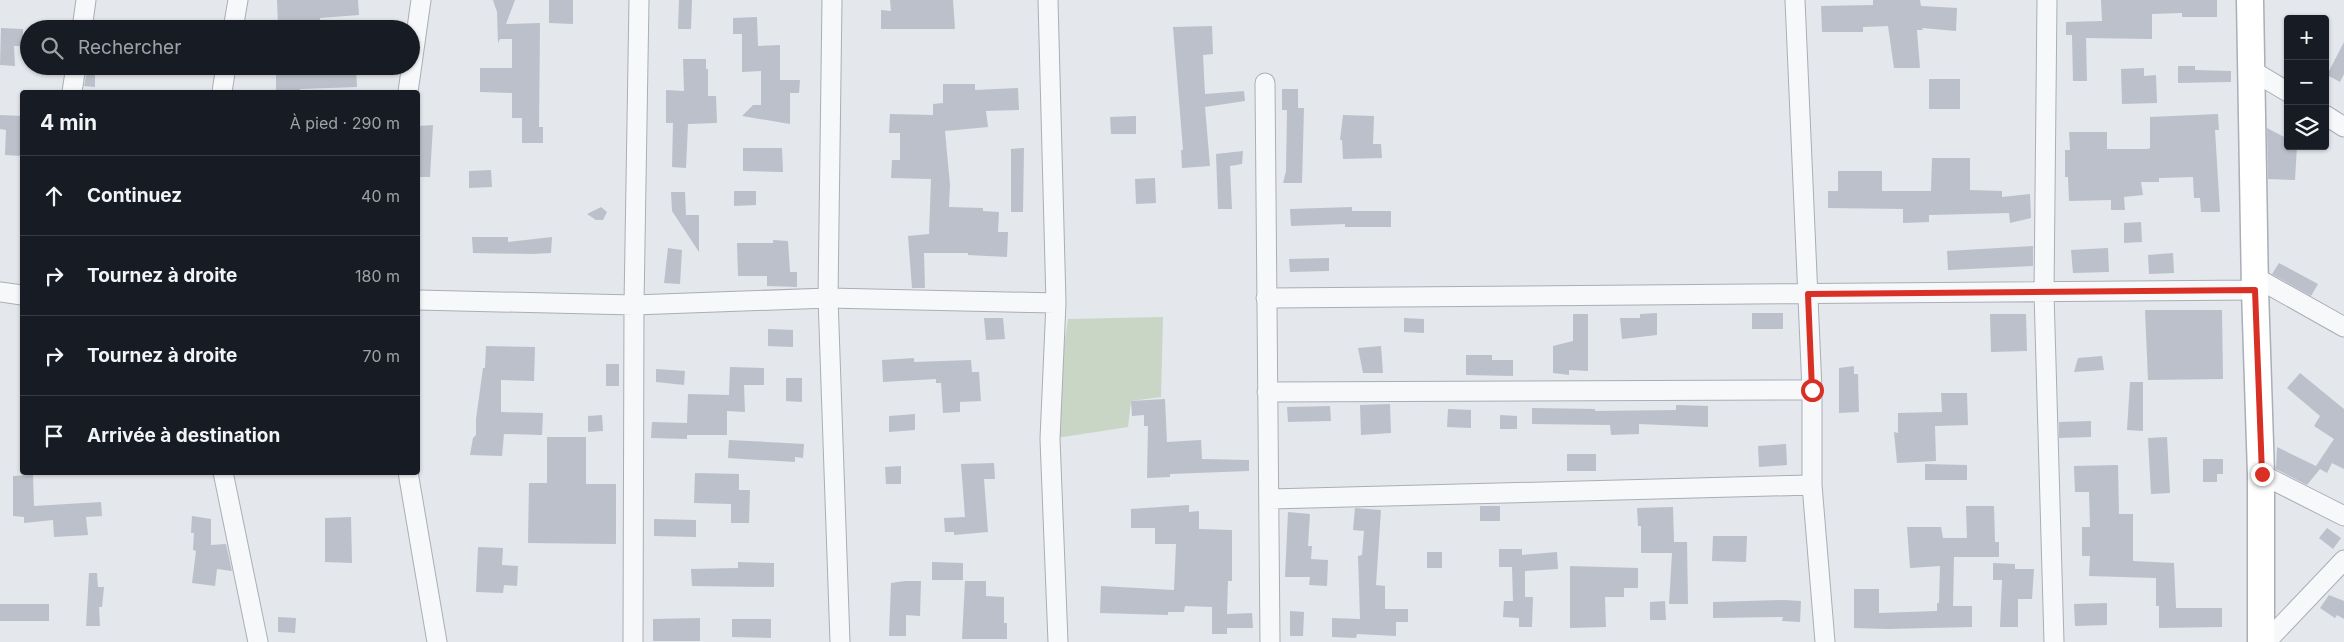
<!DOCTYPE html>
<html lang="fr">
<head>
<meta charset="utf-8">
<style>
	body { margin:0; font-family:Inter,sans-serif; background:#242831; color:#f1f3f6 }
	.controls { position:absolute; right:15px; top:15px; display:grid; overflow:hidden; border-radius:5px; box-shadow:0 1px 4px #0004 }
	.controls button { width:45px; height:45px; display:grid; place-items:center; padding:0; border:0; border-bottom:1px solid #363941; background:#171b24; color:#f1f3f6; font:25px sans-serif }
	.stop { position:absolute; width:15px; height:15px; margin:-11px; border:4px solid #d93025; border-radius:50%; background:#fff }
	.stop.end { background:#d93025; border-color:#fff; box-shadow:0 1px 5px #0008 }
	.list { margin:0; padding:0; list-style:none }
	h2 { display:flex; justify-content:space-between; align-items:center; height:65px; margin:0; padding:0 20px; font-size:21px }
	h2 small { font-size:16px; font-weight:400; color:#9ea1a6 }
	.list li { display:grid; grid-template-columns:32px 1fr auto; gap:15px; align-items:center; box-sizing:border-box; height:80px; padding:0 20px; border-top:1px solid #363941 }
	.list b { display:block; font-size:19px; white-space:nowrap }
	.list em { font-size:16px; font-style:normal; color:#9ea1a6 }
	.icon { flex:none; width:28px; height:28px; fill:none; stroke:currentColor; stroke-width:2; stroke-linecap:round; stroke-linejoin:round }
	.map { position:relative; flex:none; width:2344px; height:642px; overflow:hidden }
	.search { position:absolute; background:#171b24; box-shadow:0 1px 4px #0004; left:20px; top:20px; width:400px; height:55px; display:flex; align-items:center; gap:12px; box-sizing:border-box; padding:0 18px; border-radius:28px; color:#9ea1a6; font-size:19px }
	.panel { position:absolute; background:#171b24; box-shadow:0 1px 4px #0004; left:20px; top:90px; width:400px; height:385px; border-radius:5px }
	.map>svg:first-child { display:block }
</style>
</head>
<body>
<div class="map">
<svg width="2344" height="642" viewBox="0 0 2344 642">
	<rect width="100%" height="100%" fill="#e4e7ec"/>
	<path fill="#c9d6c5" d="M1163,317l-2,80 -30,4 -3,26 -78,12 18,-120z"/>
	<path fill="#bbc0ca" d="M277,0h81l1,15 -39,3v11h-22v-5l-20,1z
		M493,0h22l-9,24 34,-1 -1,104h4v16h-21v-25h-10v-25l-32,-1v-24h32v-29h-12l-2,4 -1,-31z
		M549,0h24v24l-24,-1z
		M679,0h13l-1,29h-13z
		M890,0h63l2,29h-74v-19l10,1z
		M1873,0h47l1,6 36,2 -1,23 -34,-3 1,2h-6l3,38h-26l-6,-42 -25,1v5h-41l-1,-26 52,-1z
		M2101,0h116v17h-35v-4l-30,1v25l-66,-1 1,43h-14l-1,-46h-6v-13l36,-1z
		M757,17l1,29 22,-1v35h20l-1,13h-9v31l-48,-8 11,-11h8v-34l-19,1v-38h-9v-16z
		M1212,26l1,28 -10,1 2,39 39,-3 1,10 -40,6 5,59 -28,2 -1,-18h2l-10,-123z
		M1,28l22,1v17h-9l1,20 -15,-1z
		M2344,42v32l-4,8 -13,-7z
		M683,59h23v10h2v27h8l1,27 -29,1 -2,44 -14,-1 1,-44h-7v-33l18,1z
		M323,66h33l1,21 -57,2v3h-24v-18l47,1z
		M2178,66h17v4l36,1v11l-53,1z
		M2144,68v8l12,-1 1,28 -35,1 -1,-35z
		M87,71l8,1v15l-11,-1z
		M1929,79h31v30h-31z
		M943,84h32v6l43,-2 1,22 -33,1 2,16 -43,4 5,54 -1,22 34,1v3l16,1 -1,20h10l-1,25 -39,-2v-2h-44l1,35h-13l-4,-52 21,-2 2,-55 -40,-1 1,-18h8v-27h-11l1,-19 43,1v-11l10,-1z
		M1282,89h16v19h6l-2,75h-19l3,-12 1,-61h-5z
		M2218,114l1,16h-4l5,82h-19l-1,-14h-6l-1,-21 -34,1v4h-18l2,13 -19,2 1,13h-14v-10l-42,1 -1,-24h-3v-27h5l-1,-18h38v17h41l2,-1v-31z
		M0,115l22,1v40l-17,-1 1,-25 -6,-1z
		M1343,115l31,1 -1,28h8l1,14 -39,1 -1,-19h-2z
		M1136,116v18h-25l-1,-17z
		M433,125l-3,52h-12v-51z
		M2267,128l21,11v7h9l-2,34 -27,-1z
		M743,148h39l1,24 -40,-1z
		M1024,148l-1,64h-12v-63z
		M1243,151l-1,13 -12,2 2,43h-14l-2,-55z
		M1932,158h38v32l32,1v6l28,-3 1,24 -21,5 -1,-10 -80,2v7l-26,1v-14l-75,-1v-17h10v-20h44v20h49z
		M491,170l1,17 -23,1v-17z
		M1155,178l1,25 -20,1 -1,-25z
		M734,191h22v14l-22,1z
		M671,192h14l1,23h13v37l-27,-41z
		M601,207l6,5 -4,8h-7l-9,-6z
		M1352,207v4h39v16h-46v-3l-54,2 -1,-17z
		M2141,222l1,20 -18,1v-20z
		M472,237h36v5l44,-5 -1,16 -19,1 -59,-1z
		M773,240l15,1 2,31h7v15l-30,-1v-10h-29l-1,-33h36z
		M2033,246v20l-85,4 -1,-19z
		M668,248l14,2 -2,34 -16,-1z
		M2108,248l1,24 -36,1 -2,-23z
		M2173,253l1,20 -25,1 -1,-19z
		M1329,258v13l-39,1 -1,-13z
		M2279,263l39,21 -7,12 -39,-22z
		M2145,310h77l1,69 -75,1z
		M1657,313v22l-35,4 -2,-21h20v-4z
		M1752,313h31v16h-31z
		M1573,314h15v57l-19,-1v5l-16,-2v-27l20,-5z
		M1990,314h36l1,37 -36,1z
		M984,318h19l2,21 -19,1z
		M1404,318l20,1v14l-20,-1z
		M768,329l25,1v17l-25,-1z
		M486,346l49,1 -1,34 -33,-1v32l42,1 -1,22 -38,-1 -2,22 -32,-1 3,-17 3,-3v-16l7,-51h2z
		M1381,346l2,27h-20l-5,-25z
		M1466,355h26v5h21v16l-47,-1z
		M2102,356l2,14 -30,2 4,-14z
		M914,358v4l57,-2 1,12h7l2,29 -21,1v10l-17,1 -2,-30h-5v-4l-53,3 -1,-22z
		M606,364h13v22h-13z
		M1854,366v8h4l1,38 -20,1v-45z
		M730,367l34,1v17h-20l1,27 -18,-1v24h-40v4l-36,-1 1,-16 35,1 1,-29 41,1z
		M656,369l29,2 -1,14 -28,-3z
		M2300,373l44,36v60l-12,-6 -5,10 -7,-4 -13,16 -31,-16 1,-22 39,19 18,-27 -20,-13 6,-10 -33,-28z
		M786,378h16v24l-16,-1z
		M2130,382h13v49l-16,-1z
		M1941,393h26l1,32 -33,1 1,35 -39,2 -3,-31 4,1v-20l44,-1z
		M1165,399l2,43 34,-2 1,19 47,1v11l-79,3v3l-23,1 1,-52h-4v-11l-12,1 -1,-15z
		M1390,404l1,29 -30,2 -1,-30z
		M1676,405l32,1v21l-69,-3v10l-28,1 -1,-10 -78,-1v-16l63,1v2l81,-1z
		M1330,406l1,15 -43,1 -1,-15z
		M1448,409l23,1v18l-24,-1z
		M915,414v16l-26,2v-16z
		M602,415l1,16 -15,1v-16z
		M1500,415l17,1v13h-17z
		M2091,421v16l-32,1v-16z
		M547,437h39v47h30v60l-88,-1 1,-60h18z
		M2167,437l3,56 -19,1 -3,-56z
		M729,440l75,4 -1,14 -8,-1v5l-67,-4z
		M1786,444l1,21 -28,2 -1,-21z
		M1567,454h29v17h-29z
		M2203,459h20v15h-6v8h-14z
		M994,463l1,16h-11l4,53 -34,3v-3h-9l-1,-14 21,-1 -4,-53z
		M1925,464l42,1v15h-42z
		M2118,465l1,49h14v47l41,2 2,45h46v19l-63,1v-22h-3v-28l-67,-2 1,-20h-8v-29h8l-1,-35h-14l-1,-26z
		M901,466v18h-15l-1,-17z
		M695,473l44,1v16h11l-1,33h-18v-19l-37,-1z
		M33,475l1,31 67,-4 1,14 -16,1 2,18 -34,2 -1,-17 -29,3v-6l-11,-1v-40z
		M1189,505v7l10,-1v18l33,1v51h-4l-1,33 25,-1 1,15h-26v6h-15v-27l-27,-1 -1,6h-16v3l-68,-2 1,-27 73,4 2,-46h-21v-16h-24v-19z
		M1480,506h20v15h-20z
		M1966,506h28l1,36h4v15h-45l-1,49h19v21l-84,2 -34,-1v-39h25v24l58,-2v-8h2l1,-37 -30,2 -3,-41h34l2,11h24z
		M1673,507l1,35h13l1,62h-19l3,-51h-31v-27h-3l-1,-18z
		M1355,508l26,2 -5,75 9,1v23h23v13h-12v14l-39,-2 -1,4 -24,-1v-19l28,1 -2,-63 4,-1 2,-24 -11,-1z
		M1288,512l22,2 -2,32h4l-1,13 17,1 -1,26 -18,-1 1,-8h-25z
		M192,516l19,3v26l15,-1 6,27 -15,-2 -2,17 -23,-3 4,-32 -3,-1 1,-17h-3z
		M351,517l1,46 -27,-1v-44z
		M654,519l42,1v17l-42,-1z
		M2327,528l14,10 -8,11 -14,-11z
		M1713,536h34l-1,26 -34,-1z
		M478,547l25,1 -1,17 16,1 -1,20 -13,-1 -1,8 -27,-1z
		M1499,549h23v6l35,-3 1,17 -33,2v26h8l-1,30h-13v-9l-16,-1 1,-16h9l-1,-34h-13z
		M1427,552h15v16h-15z
		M738,562l36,1v24l-82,-1 -1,-17 47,-1z
		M932,562l31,1v17h-31z
		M1993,563l22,1v5h19l-2,30h-14v28h-18l2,-47h-9z
		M1570,566l68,2v20h-14v9h-19l1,30 -36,1z
		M89,573h8l1,14h6l-2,20h-3l1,19h-14z
		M905,581h16l-1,35 -14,-1v21h-17l2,-53z
		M965,581h21v15l18,1v26h3v16h-45z
		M2329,595l15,6v18l-7,-4 -2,3 -15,-10z
		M1784,600l17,1 -1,21 -18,-1 1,-4 -70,1v-16z
		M1665,601l1,19h-16v-18z
		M2107,603v22l-32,1 -1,-22z
		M0,604h49v17h-49z
		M1290,611l14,1 -1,24h-13z
		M278,617l18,1 -1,15 -17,-1z
		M700,618v23h-47v-22z
		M732,619h39v19l-39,-1z"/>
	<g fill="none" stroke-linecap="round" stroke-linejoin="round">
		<defs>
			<path id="street" d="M832,0l-4,298 12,344
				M1048,0l8,303 -6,136 8,203
				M1795,0l17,390v95l13,157
				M2047,0l-3,293 10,349
				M82,29l4,-29
				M233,29l5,-29
				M2251,70l37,22
				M1265,83l5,559
				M72,92l4,-26
				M222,92l4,-26
				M408,92l13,-92
				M2325,115l19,12
				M2255,277l89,50
				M0,292l22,3
				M1266,298l989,-8
				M418,300l216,5 194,-7 228,5
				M1267,392l545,-2
				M223,472l35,170
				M408,472l29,170
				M2261,474l83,42
				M1269,499l543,-14
				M633,642l1,-337 5,-305
				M2266,642l78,-82"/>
			<path id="secondary" d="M2250,0l5,290 6,184v168"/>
		</defs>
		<use href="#street" stroke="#a9aeb7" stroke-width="21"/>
		<use href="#secondary" stroke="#a9aeb7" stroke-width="29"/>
		<use href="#street" stroke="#f7f8fa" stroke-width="19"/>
		<use href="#secondary" stroke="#fff" stroke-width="26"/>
	</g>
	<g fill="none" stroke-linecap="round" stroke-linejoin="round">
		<path stroke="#d93025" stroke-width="6" d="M1812,390l-4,-96 447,-4 7,184"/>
	</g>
</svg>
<div class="controls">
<button>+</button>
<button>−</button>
<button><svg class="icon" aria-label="layers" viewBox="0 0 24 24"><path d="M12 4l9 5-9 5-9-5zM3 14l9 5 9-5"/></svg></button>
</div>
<div class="stop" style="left:1812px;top:390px"></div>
<div class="stop end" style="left:2262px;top:474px"></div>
<div class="search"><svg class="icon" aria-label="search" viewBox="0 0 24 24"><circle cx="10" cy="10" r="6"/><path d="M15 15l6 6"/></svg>Rechercher</div>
<section class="panel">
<h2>4 min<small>À pied · 290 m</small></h2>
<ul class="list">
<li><svg class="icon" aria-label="ahead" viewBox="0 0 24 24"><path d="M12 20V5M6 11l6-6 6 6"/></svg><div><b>Continuez</b></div><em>40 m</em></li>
<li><svg class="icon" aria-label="right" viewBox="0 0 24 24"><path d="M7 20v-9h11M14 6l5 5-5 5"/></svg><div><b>Tournez à droite</b></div><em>180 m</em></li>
<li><svg class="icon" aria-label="right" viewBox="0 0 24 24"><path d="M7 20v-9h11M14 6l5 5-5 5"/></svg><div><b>Tournez à droite</b></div><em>70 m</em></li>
<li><svg class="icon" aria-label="arrive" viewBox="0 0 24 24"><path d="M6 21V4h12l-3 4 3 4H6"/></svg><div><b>Arrivée à destination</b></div></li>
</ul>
</section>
</div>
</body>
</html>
